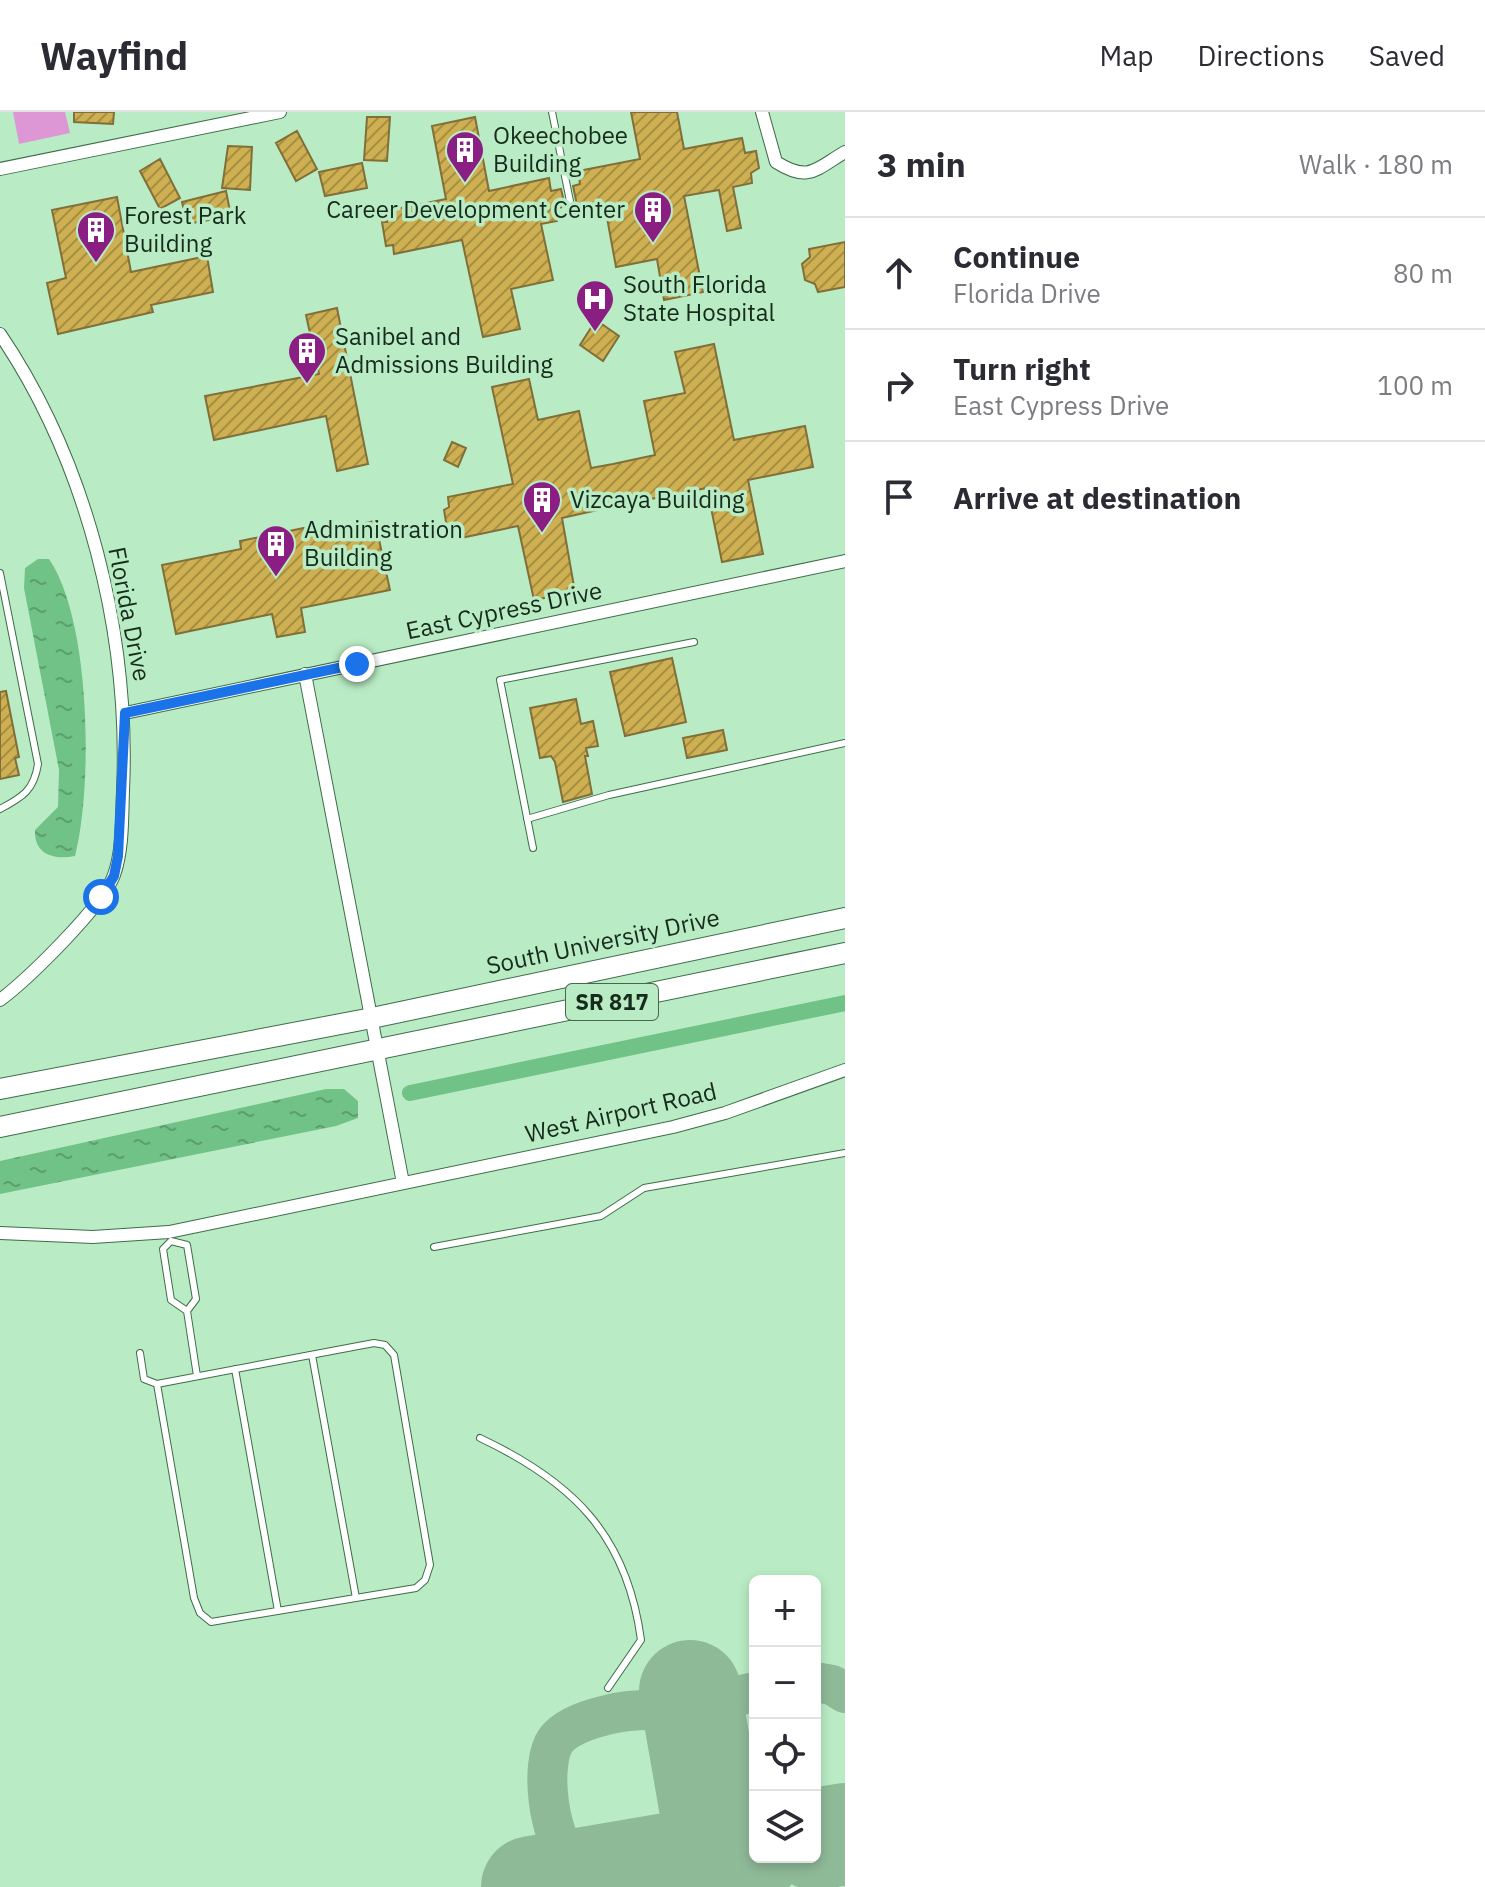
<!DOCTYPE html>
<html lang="en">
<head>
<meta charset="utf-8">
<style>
	body { margin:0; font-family:"IBM Plex Sans",sans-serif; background:#f2f2f3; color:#2b2b33 }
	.controls { position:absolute; right:24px; bottom:24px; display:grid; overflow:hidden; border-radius:12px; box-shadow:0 4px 12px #0003 }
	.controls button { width:72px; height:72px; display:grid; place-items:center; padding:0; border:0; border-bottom:2px solid #e1e1e2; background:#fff; color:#2b2b33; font:40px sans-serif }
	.stop { position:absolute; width:24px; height:24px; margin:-18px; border:6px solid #1a73e8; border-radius:50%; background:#fff }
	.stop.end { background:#1a73e8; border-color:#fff; box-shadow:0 2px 8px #0008 }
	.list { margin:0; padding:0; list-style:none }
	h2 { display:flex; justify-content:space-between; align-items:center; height:104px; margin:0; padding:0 32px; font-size:34px }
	h2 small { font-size:26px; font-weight:400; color:#7c7c81 }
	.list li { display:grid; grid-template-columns:52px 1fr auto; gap:24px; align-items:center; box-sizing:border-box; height:112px; padding:0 32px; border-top:2px solid #e1e1e2 }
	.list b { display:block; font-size:30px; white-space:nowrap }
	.list p { margin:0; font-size:26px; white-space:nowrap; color:#7c7c81 }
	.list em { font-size:26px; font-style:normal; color:#7c7c81 }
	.icon { flex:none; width:44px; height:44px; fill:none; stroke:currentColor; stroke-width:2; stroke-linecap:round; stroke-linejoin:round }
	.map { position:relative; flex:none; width:845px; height:1775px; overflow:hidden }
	header { display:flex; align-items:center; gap:48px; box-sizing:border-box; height:112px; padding:0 40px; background:#fff; border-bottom:2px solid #e1e1e2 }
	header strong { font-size:38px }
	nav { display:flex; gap:44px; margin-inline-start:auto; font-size:28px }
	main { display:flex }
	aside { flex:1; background:#fff }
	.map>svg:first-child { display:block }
</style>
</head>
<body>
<header>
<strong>Wayfind</strong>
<nav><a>Map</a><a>Directions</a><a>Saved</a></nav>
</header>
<main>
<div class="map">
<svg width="845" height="1775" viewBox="0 0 845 1775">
	<defs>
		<pattern id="water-ripples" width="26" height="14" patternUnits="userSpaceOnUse" patternTransform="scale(2)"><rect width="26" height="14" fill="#71c286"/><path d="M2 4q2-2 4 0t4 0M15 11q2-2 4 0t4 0" fill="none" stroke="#5c9e6d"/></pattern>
		<pattern id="building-hatch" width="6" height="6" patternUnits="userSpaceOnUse" patternTransform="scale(2)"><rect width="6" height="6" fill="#ceaf51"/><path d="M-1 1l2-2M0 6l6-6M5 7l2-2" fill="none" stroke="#a68f42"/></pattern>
	</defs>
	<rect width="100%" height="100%" fill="#b9ecc4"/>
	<path fill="#de97d5" d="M13,0h52l5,21 -51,11z"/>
	<path fill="url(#water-ripples)" d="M38,447h11c42,61 44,227 26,297 -21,4 -41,-1 -40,-26l23,-23 1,-37 -35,-182 1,-20z
		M326,977h18l14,12v17l-22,8 -336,68v-33z"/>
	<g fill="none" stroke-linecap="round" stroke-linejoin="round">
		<path stroke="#71c286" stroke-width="16" d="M410,981l435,-90"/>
		<path stroke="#8fba98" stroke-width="40" d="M815,1570l17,3 13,8
			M699,1634c5,-33 23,-49 56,-54
			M839,1723l6,-3
			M608,1762c-15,-2 -28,-6 -39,-17 -20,-20 -30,-93 -13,-117 16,-22 84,-36 109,-27 17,5 27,18 34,33
			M522,1775c22,-8 37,-30 34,-53"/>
		<path stroke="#8fba98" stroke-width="102" d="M690,1579l34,196
			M815,1727l30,-5
			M532,1775l223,-38"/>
	</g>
	<path fill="url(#building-hatch)" stroke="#816f39" stroke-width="2" d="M74,0h40l-1,12 -39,-2z
		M631,0h46l7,37 58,-11 3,15 11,-2 3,17 -8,5 1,10 -19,4 8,41 -14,3 -8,-41 -35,6 19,96 -39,8 -7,-41 -41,8 -10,-55 -18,3 -2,-7 -9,-3 -4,-19 7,-2 -2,-13 62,-12z
		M367,5h23l-3,44 -23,-1z
		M475,5l14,74 60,-13 2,13 10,-2 4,17 -9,3 1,12 -16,3 12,56 -42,9 9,40 -37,8 -21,-97 -68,14 -1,-9 -7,1 -4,-24h5l-1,-11 60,-12 -14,-73z
		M297,19l20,38 -21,12 -20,-38z
		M228,34l24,1 -2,43 -28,-2z
		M160,47l20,39 -20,11 -20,-38z
		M362,51l5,25 -42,8 -6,-24z
		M226,79l5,25 -44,8 -5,-22z
		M117,85l14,75 76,-16 6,36 -62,13 2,7 -95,22 -11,-51 19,-5 -14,-68z
		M845,130v45l-27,5 -3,-8 -10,-4 -3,-16 8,-7 -1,-8z
		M337,196l31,156 -31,7 -11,-55 -112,24 -9,-44 114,-22 -13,-59z
		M596,208l23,16 -16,25 -23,-16z
		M714,232l20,96 71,-14 8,41 -65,13 15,74 -41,8 -15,-74 -87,17 -58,13 13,74 -41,8 -16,-74 -62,13 -3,-13 -6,2 -3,-18 5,-3 -1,-10 65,-13 -21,-97 37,-8 9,41 41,-9 12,57 22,-4 42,-9 -11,-54 41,-8 -10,-41z
		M452,330l14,6 -8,19 -14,-7z
		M375,409l15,69 -89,18 4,24 -28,5 -5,-23 -96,20 -14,-69 79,-16 -1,-8 64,-13 2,7z
		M672,546l14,64 -61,14 -15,-64z
		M6,579l13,66 -4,1 4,17 -19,4v-87z
		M576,587l5,25 12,-3 5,25 -12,2 2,8h-3l7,38 -29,8 -8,-40 -4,-6 -11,2 -10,-50z
		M723,618l4,20 -40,8 -4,-20z"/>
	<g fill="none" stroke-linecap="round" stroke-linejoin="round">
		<defs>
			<path id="lane" d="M552,0l21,104
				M0,461l38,191c-4,26 -15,33 -38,45
				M527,707l82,-24 236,-52
				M533,736l-33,-168 194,-38
				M171,1129l-8,8 8,51 16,11 10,65
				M171,1129l16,4 9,54 -9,12
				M434,1135l167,-31 43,-28 201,-35
				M374,1231l11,2 9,10 36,210 -5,15 -9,8 -205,34 -11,-9 -6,-15 -37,-214z
				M140,1241l4,26 13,5
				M312,1243l44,243
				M235,1257l43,242
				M480,1326c93,44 147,97 161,202l-33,48"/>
			<path id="street" d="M762,0l14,50c33,21 40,7 69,-10
				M0,57l280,-57
				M0,222c88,130 130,301 123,457 -1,26 0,59 -9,84 -11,31 -86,104 -114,125
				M305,562l98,509
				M125,601l720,-152
				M0,1121l93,4 76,-5 504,-105 52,-14 120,-43"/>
			<path id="primary" d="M0,977l372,-71 473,-100
				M0,1015l845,-174"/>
		</defs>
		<use href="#lane" stroke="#3d6c49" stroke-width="8"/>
		<use href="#street" stroke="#3d6c49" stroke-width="14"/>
		<use href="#primary" stroke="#3d6c49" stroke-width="22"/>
		<use href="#lane" stroke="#fff" stroke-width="6"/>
		<use href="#street" stroke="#fff" stroke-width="12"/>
		<use href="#primary" stroke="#fff" stroke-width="20"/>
	</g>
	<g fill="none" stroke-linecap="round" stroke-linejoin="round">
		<path stroke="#1a73e8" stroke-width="10" d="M101,785l13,-21 4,-20 7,-143 232,-49"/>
	</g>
	<defs>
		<symbol id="building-pin" viewBox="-11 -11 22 30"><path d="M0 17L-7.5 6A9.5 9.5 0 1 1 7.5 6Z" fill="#8a1e83" stroke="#b9ecc4"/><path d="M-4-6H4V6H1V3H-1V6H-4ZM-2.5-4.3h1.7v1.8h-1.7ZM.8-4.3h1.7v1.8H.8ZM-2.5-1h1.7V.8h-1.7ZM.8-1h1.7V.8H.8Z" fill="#fff"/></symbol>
		<symbol id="hospital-pin" viewBox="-11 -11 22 30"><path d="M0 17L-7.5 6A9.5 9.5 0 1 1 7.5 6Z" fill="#8a1e83" stroke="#b9ecc4"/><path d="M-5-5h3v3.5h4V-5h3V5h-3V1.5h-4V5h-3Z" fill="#fff"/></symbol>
	</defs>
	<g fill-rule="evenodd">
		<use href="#building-pin" x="443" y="16" width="44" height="60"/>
		<use href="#building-pin" x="631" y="76" width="44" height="60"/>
		<use href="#building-pin" x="74" y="96" width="44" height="60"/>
		<use href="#hospital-pin" x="573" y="165" width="44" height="60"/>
		<use href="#building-pin" x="285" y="217" width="44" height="60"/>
		<use href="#building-pin" x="520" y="366" width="44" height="60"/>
		<use href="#building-pin" x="254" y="410" width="44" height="60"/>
	</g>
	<g text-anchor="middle" stroke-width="7" stroke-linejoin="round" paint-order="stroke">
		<rect fill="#b9ecc4" stroke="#48654e" stroke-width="2" x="566" y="872" width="92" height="36" rx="6"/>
		<g font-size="22" font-weight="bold" fill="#172b1c">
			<text x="612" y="898">SR 817</text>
		</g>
		<g font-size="24" fill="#172b1c" stroke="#b9ecc4" text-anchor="start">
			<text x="493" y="32">Okeechobee<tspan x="493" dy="28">Building</tspan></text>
			<text x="625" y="106" text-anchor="end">Career Development Center</text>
			<text x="124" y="112">Forest Park<tspan x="124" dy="28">Building</tspan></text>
			<text x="623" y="181">South Florida<tspan x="623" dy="28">State Hospital</tspan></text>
			<text x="335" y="233">Sanibel and<tspan x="335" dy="28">Admissions Building</tspan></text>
			<text x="570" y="396">Vizcaya Building</text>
			<text x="304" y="426">Administration<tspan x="304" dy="28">Building</tspan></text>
		</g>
		<g font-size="24" fill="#172b1c" stroke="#b9ecc4">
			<text transform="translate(504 499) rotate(-12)" y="8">East Cypress Drive</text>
			<text transform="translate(129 502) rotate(79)" y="8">Florida Drive</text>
			<text transform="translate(603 830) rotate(-12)" y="8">South University Drive</text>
			<text transform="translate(621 1001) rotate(-13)" y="8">West Airport Road</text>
		</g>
	</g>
</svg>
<div class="controls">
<button>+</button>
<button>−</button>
<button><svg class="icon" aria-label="locate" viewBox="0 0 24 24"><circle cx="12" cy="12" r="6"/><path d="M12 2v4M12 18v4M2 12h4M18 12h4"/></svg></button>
<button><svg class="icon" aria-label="layers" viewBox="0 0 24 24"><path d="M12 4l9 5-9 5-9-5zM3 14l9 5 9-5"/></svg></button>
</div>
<div class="stop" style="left:101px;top:785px"></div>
<div class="stop end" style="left:357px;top:552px"></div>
</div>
<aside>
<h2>3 min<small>Walk · 180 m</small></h2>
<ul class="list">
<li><svg class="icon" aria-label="ahead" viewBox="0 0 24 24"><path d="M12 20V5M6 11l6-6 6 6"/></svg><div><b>Continue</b><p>Florida Drive</p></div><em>80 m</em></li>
<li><svg class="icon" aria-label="right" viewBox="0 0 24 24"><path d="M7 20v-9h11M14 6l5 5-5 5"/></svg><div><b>Turn right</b><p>East Cypress Drive</p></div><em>100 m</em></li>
<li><svg class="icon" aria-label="arrive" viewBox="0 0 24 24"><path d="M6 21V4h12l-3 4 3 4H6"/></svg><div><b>Arrive at destination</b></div></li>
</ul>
</aside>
</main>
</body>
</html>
